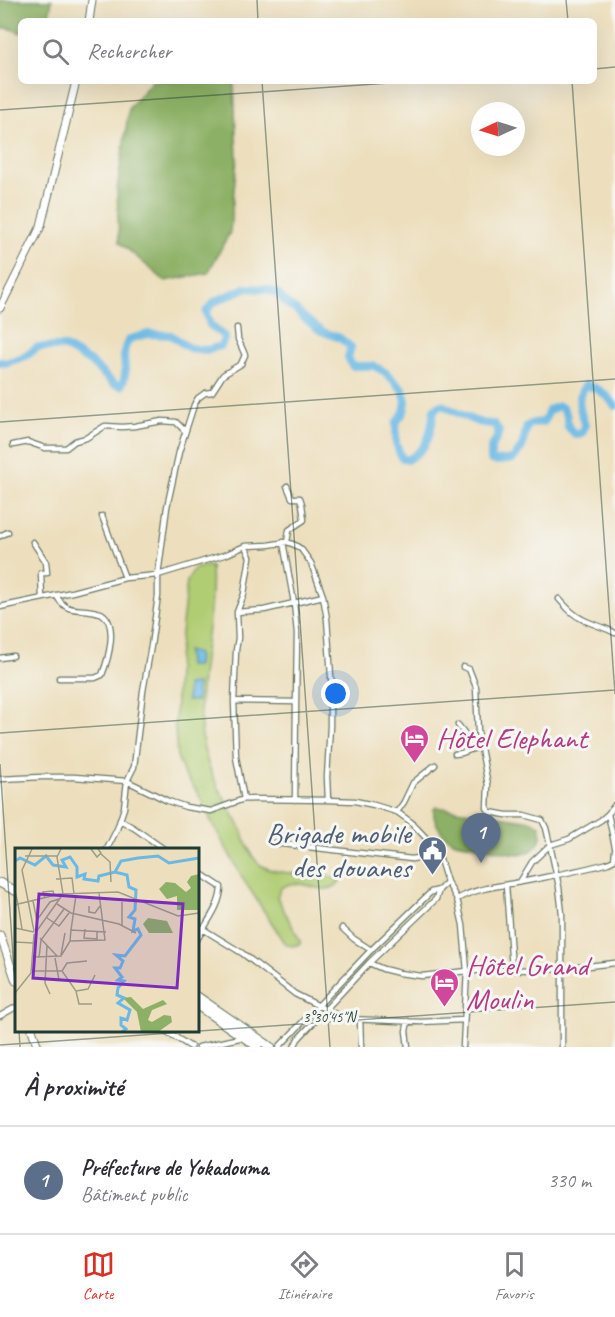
<!DOCTYPE html>
<html lang="fr">
<head>
<meta charset="utf-8">
<style>
	body { margin:0; font-family:Caveat,sans-serif; background:#f2f2f3; color:#2b2b33 }
	.compass { position:absolute; left:471px; top:102px; width:54px; height:54px; border-radius:50%; background:#fff; box-shadow:0 6px 24px #0002; rotate:266deg }
	.you { position:absolute; left:336px; top:694px; width:21px; height:21px; margin:-15px; border:4px solid #fff; border-radius:50%; background:#1a73e8; box-shadow:0 0 0 9px #1a73e833 }
	.badge { display:grid; place-items:center; width:39px; height:39px; border-radius:50%; background:#d93025; color:#fff; font-size:20px; font-weight:700 }
	.pin { position:absolute; translate:-50% -50px; filter:drop-shadow(0 2px 3px #0008) }
	.pin::after { content:''; position:absolute; top:32px; width:21px; height:18px; background:inherit; clip-path:polygon(0 0,100% 0,50% 100%) }
	.list { margin:0; padding:0; list-style:none }
	h2 { display:flex; justify-content:space-between; align-items:center; height:78px; margin:0; padding:0 24px; font-size:26px }
	h2 small { font-size:20px; font-weight:400; color:#7c7c81 }
	.list li { display:grid; grid-template-columns:39px 1fr auto; gap:18px; align-items:center; box-sizing:border-box; height:108px; padding:0 24px; border-top:2px solid #e1e1e2 }
	.list b { display:block; font-size:22px; white-space:nowrap }
	.list p { margin:0; font-size:20px; white-space:nowrap; color:#7c7c81 }
	.list em { font-size:20px; font-style:normal; color:#7c7c81 }
	.icon { flex:none; width:33px; height:33px; fill:none; stroke:currentColor; stroke-width:2; stroke-linecap:round; stroke-linejoin:round }
	.map { position:relative; flex:none; width:615px; height:1047px; overflow:hidden }
	.search { position:absolute; background:#fff; box-shadow:0 6px 24px #0002; left:18px; right:18px; top:18px; height:66px; display:flex; align-items:center; gap:15px; box-sizing:border-box; padding:0 21px; border-radius:9px; color:#7c7c81; font-size:22px }
	.sheet { height:186px; background:#fff }
	nav { display:flex; justify-content:space-around; align-items:center; box-sizing:border-box; height:84px; border-top:2px solid #e1e1e2; background:#fff; font-size:16px; color:#7c7c81 }
	nav a { display:grid; justify-items:center; gap:3px }
	nav .on { color:#d93025 }
	.map>svg:first-child { display:block }
</style>
</head>
<body>
<div class="map">
<svg width="615" height="1047" viewBox="0 0 615 1047">
	<rect width="100%" height="100%" fill="#f6f6f2"/>
	<filter id="ink" filterUnits="userSpaceOnUse"><feTurbulence type="fractalNoise" baseFrequency=".0167" numOctaves="2"/><feDisplacementMap in="SourceGraphic" scale="12" xChannelSelector="R" yChannelSelector="G"/><feConvolveMatrix kernelMatrix="1 2 1 2 8 2 1 2 1" color-interpolation-filters="sRGB"/></filter>
	<filter id="wash" filterUnits="userSpaceOnUse"><feTurbulence type="fractalNoise" baseFrequency=".008" numOctaves="4" result="noise"/><feDisplacementMap in="SourceGraphic" scale="24" xChannelSelector="R" yChannelSelector="G"/><feGaussianBlur stdDeviation="1.35" result="paint"/><feColorMatrix in="noise" values="0 0 0 0 0 0 0 0 0 0 0 0 0 0 0 0 0 1.4 0 .05"/><feComposite in="paint" operator="in"/></filter>
	<g filter="url(#wash)">
		<rect width="100%" height="100%" fill="#eddfbd"/>
		<path fill="#b1cd73" stroke="#688554" stroke-width="1.5" d="M205,566l6,1c4,61 -21,125 -6,186 6,25 21,48 33,70 8,14 10,34 24,43 14,9 55,8 72,11l6,4c-12,18 -33,-1 -50,3 -1,0 -9,4 -9,4l-4,9 23,44v3c-6,2 -10,3 -15,-1l-40,-61 -34,-61 -13,-28 -14,-19 -7,-18 -2,-29 2,-59 10,-87 7,-12z"/>
		<path fill="#8cb065" stroke="#56764c" stroke-width="1.5" d="M0,0h52l-4,21h-27v12l-12,-5h-9z
			M152,81h80l2,3 3,75 -7,73 -22,41 -43,8 -46,-39 -2,-52 12,-82z
			M436,807l96,14 8,5c5,14 -6,28 -21,28 -13,-1 -28,-5 -41,-8 -8,-2 -20,-2 -27,-6 -10,-6 -19,-20 -17,-31z"/>
		<path fill="#6ab9e4" stroke="#447b8c" stroke-width="1.5" d="M187,651l11,3 -1,12h-9z
			M197,684v17h-10v-16z"/>
		<g fill="none" stroke-linecap="round" stroke-linejoin="round">
			<path stroke="#6ab9e4" stroke-width="8" d="M0,362l5,1 21,-7 12,-9h27l25,15 24,22 7,2c9,-14 0,-24 4,-38 1,-4 3,-6 5,-9l18,-5 23,1 18,13 17,2 15,-4 4,-9 -15,-12 -4,-13 8,-10 31,-14 21,1 11,4 12,13 7,4 7,7 18,14 19,7 11,9 -3,10 4,9h22l11,6 18,18 3,11 -2,11 -8,11v20l5,14 6,3c23,-12 24,-28 27,-51l8,-4c17,8 32,19 52,19l5,7 -2,7 -6,9v13l6,1 16,-2 9,-12 5,-21 6,-3 11,-1 5,-12 10,-4 4,2 4,8 1,11 8,8 6,-2 3,-7c-4,-14 -11,-28 1,-41 12,3 22,10 29,21"/>
		</g>
	</g>
	<g filter="url(#ink)">
		<g fill="none" stroke-linecap="round" stroke-linejoin="round">
			<defs>
				<path id="minor" d="M13,445l15,-3 17,6h21l9,-7 11,-3 19,-12 17,1 13,-1 27,-5 14,1 9,9
					M287,486l5,12h8l2,6 2,16 -15,10 -2,12
					M102,516l23,62
					M0,536l8,-4
					M33,542l13,20 1,11h-6l1,25
					M283,542l11,61 29,-7
					M245,546l5,11 -6,37 -7,18 1,26 -2,12 -2,51 2,56 8,42 84,1
					M56,595c10,18 18,13 36,16 1,0 8,2 9,2 18,10 7,47 1,62l-7,3h-36
					M559,599c7,8 14,16 23,20 11,6 23,8 33,14
					M0,607l72,-15 53,-14 33,-3 69,-21 18,-8 23,-1 19,-3 8,3 6,4 10,14 12,33 4,23 5,71 -2,13v23l-3,51 1,23 27,1 19,4 23,7 14,10 16,17 12,17 8,26 10,17 6,26 4,46 -4,76
					M0,658l13,-2
					M463,667l6,2 7,18 2,45 10,53 -1,23 3,4 16,3h18l18,5 4,8 4,17 19,-6 32,-19 7,-6 7,-9
					M234,701l62,1 1,-69 -3,-30 -30,7 -27,2
					M458,725l18,23
					M455,754l7,-1 16,-6
					M0,779l42,-2h32l53,4 41,20 18,6 25,4 33,-12
					M295,800l1,-98
					M397,812l7,-10 9,-19 22,-18
					M608,814l7,33
					M120,820l14,8 30,21
					M273,843l139,16 16,-3h11
					M550,845l9,42 3,27v133
					M107,849l10,-20 7,-21 3,-27 7,-14 9,-76 8,-45 7,-50v-21l9,-68 12,-55 15,-47 4,-7 7,-5 7,-1 11,-17 18,-11 4,-9 -7,-16 -1,-11
					M198,872l23,15c0,18 -14,35 -23,51
					M520,882l12,-20 18,-17
					M506,885l6,84
					M457,899c20,-11 42,-13 64,-17 29,-6 59,-11 87,-19l6,-3 1,-10
					M198,926l44,27 53,41 40,20 14,5 72,3 43,-2
					M342,928l12,11 17,11
					M369,963l14,6 16,4 23,3 45,-5 94,-2 54,-6
					M0,1016l16,-9
					M360,1020l1,27
					M408,1021l-2,10 2,16
					M164,1030l27,17
					M199,1047l45,-10
					M279,1047l92,-97 60,-58 8,-2
					M294,1047l4,-8 71,-76 67,-64 3,-9 8,-8"/>
				<path id="secondary" d="M89,21l3,-21
					M0,308l41,-82 35,-145
					M0,935l16,46
					M32,1030l6,17"/>
				<path id="trunk" d="M0,883l16,8
					M198,997l73,50
					M198,1006l60,41"/>
			</defs>
			<use href="#minor" stroke="#677664" stroke-width="7"/>
			<use href="#secondary" stroke="#677664" stroke-width="9"/>
			<use href="#trunk" stroke="#677664" stroke-width="10"/>
			<use href="#minor" stroke="#fff" stroke-width="4.5"/>
			<use href="#secondary" stroke="#fff" stroke-width="7"/>
			<use href="#trunk" stroke="#fff" stroke-width="8"/>
		</g>
	</g>
	<path fill="none" stroke="#1f3d34" stroke-width="1.5" stroke-opacity="0.45" d="M257,0l1,21M566,0l2,21M594,69l21,-2M262,81l68,966M572,81l43,613M0,110l418,-29M0,422l615,-43M0,733l615,-43M0,764l16,236M19,1030l1,17M0,1045l615,-43"/>
	<defs>
		<symbol id="hotel-pin" viewBox="-11 -11 22 30"><path d="M0 17L-7.5 6A9.5 9.5 0 1 1 7.5 6Z" fill="#d1479c" stroke="#f6f6f2"/><path d="M-6-4.5h1.5V1H6V5H4.5V3h-9V5H-6ZM-4 0a1.8 1.8 0 1 1 3.6 0ZM.5 0V-2.5h3Q6-2.5 6 0Z" fill="#fff"/></symbol>
		<symbol id="civic-pin" viewBox="-11 -11 22 30"><path d="M0 17L-7.5 6A9.5 9.5 0 1 1 7.5 6Z" fill="#5c6f8a" stroke="#f6f6f2"/><path d="M-.6-6.5H3V-4.5H.6V-3L4-1V1h2V6H-6V1h2V-1L-.6-3ZM-1.2 2.5V6h2.4V2.5Z" fill="#fff"/></symbol>
	</defs>
	<g fill-rule="evenodd">
		<use href="#hotel-pin" x="398" y="722" width="33" height="45"/>
		<use href="#civic-pin" x="416" y="834" width="33" height="45"/>
		<use href="#hotel-pin" x="428" y="966" width="33" height="45"/>
	</g>
	<g text-anchor="middle" stroke-width="6" stroke-linejoin="round" paint-order="stroke">
		<g font-size="30" fill="#b23c85" stroke="#f6f6f2" text-anchor="start">
			<text x="436" y="748">Hôtel Elephant</text>
			<text x="466" y="975">Hôtel Grand<tspan x="466" dy="34">Moulin</tspan></text>
		</g>
		<g font-size="30" fill="#4e5e75" stroke="#f6f6f2" text-anchor="end">
			<text x="411" y="843">Brigade mobile<tspan x="411" dy="34">des douanes</tspan></text>
		</g>
	</g>
	<g transform="translate(15 848)">
		<rect width="184" height="184" fill="#eddfbd"/>
		<path d="M184,26l-1,36h-21v-14l-10,3 -8,-10 7,-7 9,1 11,9 5,-4 -4,-6 4,-6zM133,70l19,3 6,12h-24l-6,-9zM116,149l12,12 20,-9 4,4 -15,6 -4,10 4,2 12,-7 7,1 1,6 -14,10h-17l-4,-20 -14,-14z" fill="#8cb065"/>
		<path fill="none" stroke="#6ab9e4" stroke-width="3" d="M0,13l5,-3 15,7 11,-9 7,9 13,2 -4,-7 8,-3 7,10v10l8,-3 -1,5 14,2 1,-5 16,-4 12,3 2,12 7,3 -1,20 -6,7 6,2 -2,12 5,-2 3,6 -16,21 -9,-1 7,6 -3,7h-5l7,9 -4,3 6,1 -6,7 -1,7 7,3 -6,5 12,7 -3,10 -6,-2v7l5,4 -4,3M100,24l6,-11 17,-3 20,-2 11,7 30,-5"/>
		<path fill="none" stroke="#9b9e86" stroke-width="1.5" d="M17,1l-10,21 12,61M76,1l6,8 4,-4 -3,-4M86,6l9,8 1,20M10,8h32M41,31l16,-1 2,16M0,43l3,13 42,-10 58,-2 60,24 21,-3M30,50l-2,-6 10,-1 1,4M18,53l4,20M107,54v23M42,56l14,9 48,11 17,9M0,57l3,-1 4,25M74,58v6l6,1 5,-7M32,70l12,8 10,-13M22,72l13,-18 9,-3M0,80l19,4M70,81l-1,9 13,1v-8M56,82l5,-35M21,84l27,-38 -6,-37 4,-8M25,90l18,19M55,93l1,-11 35,2M0,94l18,1M32,97l-2,38 5,11M46,107l4,-22M18,109l28,-1 9,-15 35,-1 -6,-47M24,110l2,-18 23,-31M40,110l4,22h6M72,113l-20,2 -5,8 14,20 3,13h13M17,123h30M61,143l12,-2 7,-14M0,145l16,-20 3,-39"/>
		<path fill="#7b2cbf" fill-opacity="0.15" stroke="#7b2cbf" stroke-width="3" d="M24,46l144,10 -6,84 -144,-10z"/>
		<rect width="184" height="184" fill="none" stroke="#1f3d34" stroke-width="3"/>
	</g>
	<g font-size="15" text-anchor="middle" fill="#1f3d34" stroke="#f6f6f2" stroke-width="6" stroke-linejoin="round" paint-order="stroke">
		<text x="329" y="1022">3°30'45"N</text>
	</g>
</svg>
<svg class="compass" viewBox="-18 -18 36 36"><path d="M0-13l5 13h-10z" fill="#e53935"/><path d="M0 13l5-13h-10z" fill="#7c7c81"/></svg>
<div class="you"></div>
<div class="pin badge" style="left:481px;top:863px;background:#5c6f8a">1</div>
<div class="search"><svg class="icon" aria-label="search" viewBox="0 0 24 24"><circle cx="10" cy="10" r="6"/><path d="M15 15l6 6"/></svg>Rechercher</div>
</div>
<section class="sheet">
<h2>À proximité<small></small></h2>
<ul class="list">
<li><span class="badge" style="background:#5c6f8a">1</span><div><b>Préfecture de Yokadouma</b><p>Bâtiment public</p></div><em>330 m</em></li>
</ul>
</section>
<nav>
<a class="on"><svg class="icon" aria-label="map" viewBox="0 0 24 24"><path d="M3 6l6-2 6 2 6-2v14l-6 2-6-2-6 2zM9 4v14M15 6v14"/></svg>Carte</a>
<a><svg class="icon" aria-label="directions" viewBox="0 0 24 24"><path d="M12 3l9 9-9 9-9-9zM9 14v-3h6M13 9l2 2-2 2"/></svg>Itinéraire</a>
<a><svg class="icon" aria-label="saved" viewBox="0 0 24 24"><path d="M7 4h10v16l-5-4-5 4z"/></svg>Favoris</a>
</nav>
</body>
</html>
